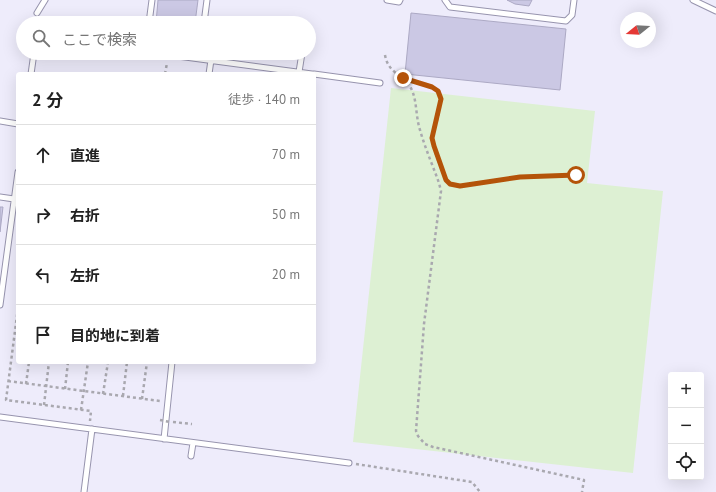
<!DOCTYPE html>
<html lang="ja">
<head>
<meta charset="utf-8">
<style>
	body { margin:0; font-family:"PT Sans","Noto Sans JP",sans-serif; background:#f6f6f6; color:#222 }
	.controls { position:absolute; right:12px; bottom:12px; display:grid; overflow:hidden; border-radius:4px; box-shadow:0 4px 16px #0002 }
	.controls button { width:36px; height:36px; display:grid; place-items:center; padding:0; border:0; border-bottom:1px solid #e0e0e0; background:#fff; color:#222; font:20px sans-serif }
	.compass { position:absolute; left:620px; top:12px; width:36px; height:36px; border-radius:50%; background:#fff; box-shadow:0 4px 16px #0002; rotate:252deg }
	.stop { position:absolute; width:12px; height:12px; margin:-9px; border:3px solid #b45309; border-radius:50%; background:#fff }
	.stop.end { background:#b45309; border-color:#fff; box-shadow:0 1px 4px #0008 }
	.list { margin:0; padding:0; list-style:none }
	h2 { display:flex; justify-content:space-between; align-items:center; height:52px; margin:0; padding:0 16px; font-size:17px }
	h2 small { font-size:13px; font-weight:400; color:#767676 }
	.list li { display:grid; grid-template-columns:26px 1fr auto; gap:12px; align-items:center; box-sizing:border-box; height:60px; padding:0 16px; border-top:1px solid #e0e0e0 }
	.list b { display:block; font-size:15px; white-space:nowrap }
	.list em { font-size:13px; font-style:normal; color:#767676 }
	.icon { flex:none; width:22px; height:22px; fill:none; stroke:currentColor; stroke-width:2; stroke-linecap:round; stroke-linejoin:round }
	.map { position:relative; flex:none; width:716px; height:492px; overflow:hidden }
	.search { position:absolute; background:#fff; box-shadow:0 4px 16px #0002; left:16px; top:16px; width:300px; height:44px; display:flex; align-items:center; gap:10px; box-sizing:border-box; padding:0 14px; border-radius:22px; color:#767676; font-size:15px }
	.panel { position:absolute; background:#fff; box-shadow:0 4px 16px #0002; left:16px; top:72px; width:300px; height:292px; border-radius:4px }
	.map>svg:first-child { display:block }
</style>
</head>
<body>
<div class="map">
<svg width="716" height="492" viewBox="0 0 716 492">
	<rect width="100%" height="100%" fill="#f8f8fd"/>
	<path fill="#eeecfb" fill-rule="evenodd" d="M0,0h716v492h-716zM626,18h24v24h-24zM23,23h286v30h-286zM18,74h296v288h-296zM671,375h30v102h-30z"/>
	<path fill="#ddf0d3" d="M391,88l204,23 -8,72 76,8 -30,282 -280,-31z"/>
	<path fill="#cbc8e4" stroke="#aca9c4" d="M158,0h40l-3,23h-39z
		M507,0h25l-3,6 -14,-2z
		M411,13l155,16 -6,61 -155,-16z
		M0,207h3l-3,25z"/>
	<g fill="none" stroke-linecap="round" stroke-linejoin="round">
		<defs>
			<path id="service" d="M387,0l12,2 1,-2
				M445,0l5,7 116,14 6,-6 2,-15
				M693,0l23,11
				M37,13l8,-13
				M149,23l3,-23
				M204,23l3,-23
				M155,53l157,21
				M299,72l3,-19
				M31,74l3,-21
				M209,74l2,-14
				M314,74l66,9
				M0,121l18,3
				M0,197l14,2
				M0,305l18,-133
				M0,417l349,46
				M164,439l8,-77
				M191,456l2,-13
				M84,492l8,-63"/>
		</defs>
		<use href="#service" stroke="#9794ae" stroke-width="7"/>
		<path stroke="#a9a8af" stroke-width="2.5" stroke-dasharray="3 3" stroke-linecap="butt" d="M385,55c3,19 22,25 38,30 5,1 11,2 15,6 7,8 -3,35 -5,45 -2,11 9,33 13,44l4,4 10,2 60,-9 56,-2 7,-2
			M165,74l2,-11
			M403,78c16,14 11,33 17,52 5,18 13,36 19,53l2,8 -17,133 -8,107 2,5 7,8 8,3 151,33 -2,12
			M18,308l-12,92 85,11 -1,10
			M8,381l152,20
			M26,384l3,-22
			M65,389l3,-27
			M103,394l5,-32
			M123,396l4,-34
			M142,399l5,-37
			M44,405l5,-43
			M81,410l7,-48
			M173,422l19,2
			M356,464l116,18 8,10"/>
		<use href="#service" stroke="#fff" stroke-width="5"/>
		<path stroke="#a9a8af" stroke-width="2.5" stroke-dasharray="3 3" stroke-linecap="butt" d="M160,420l10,2"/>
	</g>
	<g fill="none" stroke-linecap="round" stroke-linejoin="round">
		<path stroke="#b45309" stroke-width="5" d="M403,78l29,9 6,4 3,8 -9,39 2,8 12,34 4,4 10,2 60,-9 56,-2"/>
	</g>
</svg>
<div class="controls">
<button>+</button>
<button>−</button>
<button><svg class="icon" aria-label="locate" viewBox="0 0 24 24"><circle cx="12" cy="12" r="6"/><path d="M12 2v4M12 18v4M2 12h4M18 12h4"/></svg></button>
</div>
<svg class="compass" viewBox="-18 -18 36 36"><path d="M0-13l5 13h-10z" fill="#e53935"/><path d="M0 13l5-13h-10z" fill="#767676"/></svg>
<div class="stop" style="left:576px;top:175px"></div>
<div class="stop end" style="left:403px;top:78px"></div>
<div class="search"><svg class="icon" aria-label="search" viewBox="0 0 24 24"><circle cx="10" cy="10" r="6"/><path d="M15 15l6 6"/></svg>ここで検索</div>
<section class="panel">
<h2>2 分<small>徒歩 · 140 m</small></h2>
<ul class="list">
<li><svg class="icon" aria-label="ahead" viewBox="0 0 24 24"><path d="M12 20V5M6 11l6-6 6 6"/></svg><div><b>直進</b></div><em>70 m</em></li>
<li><svg class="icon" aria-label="right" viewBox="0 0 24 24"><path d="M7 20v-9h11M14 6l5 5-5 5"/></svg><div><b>右折</b></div><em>50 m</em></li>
<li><svg class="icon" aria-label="left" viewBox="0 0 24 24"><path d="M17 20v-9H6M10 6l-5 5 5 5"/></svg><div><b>左折</b></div><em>20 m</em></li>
<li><svg class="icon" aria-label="arrive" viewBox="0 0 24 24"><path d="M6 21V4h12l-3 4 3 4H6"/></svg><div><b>目的地に到着</b></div></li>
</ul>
</section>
</div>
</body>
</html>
